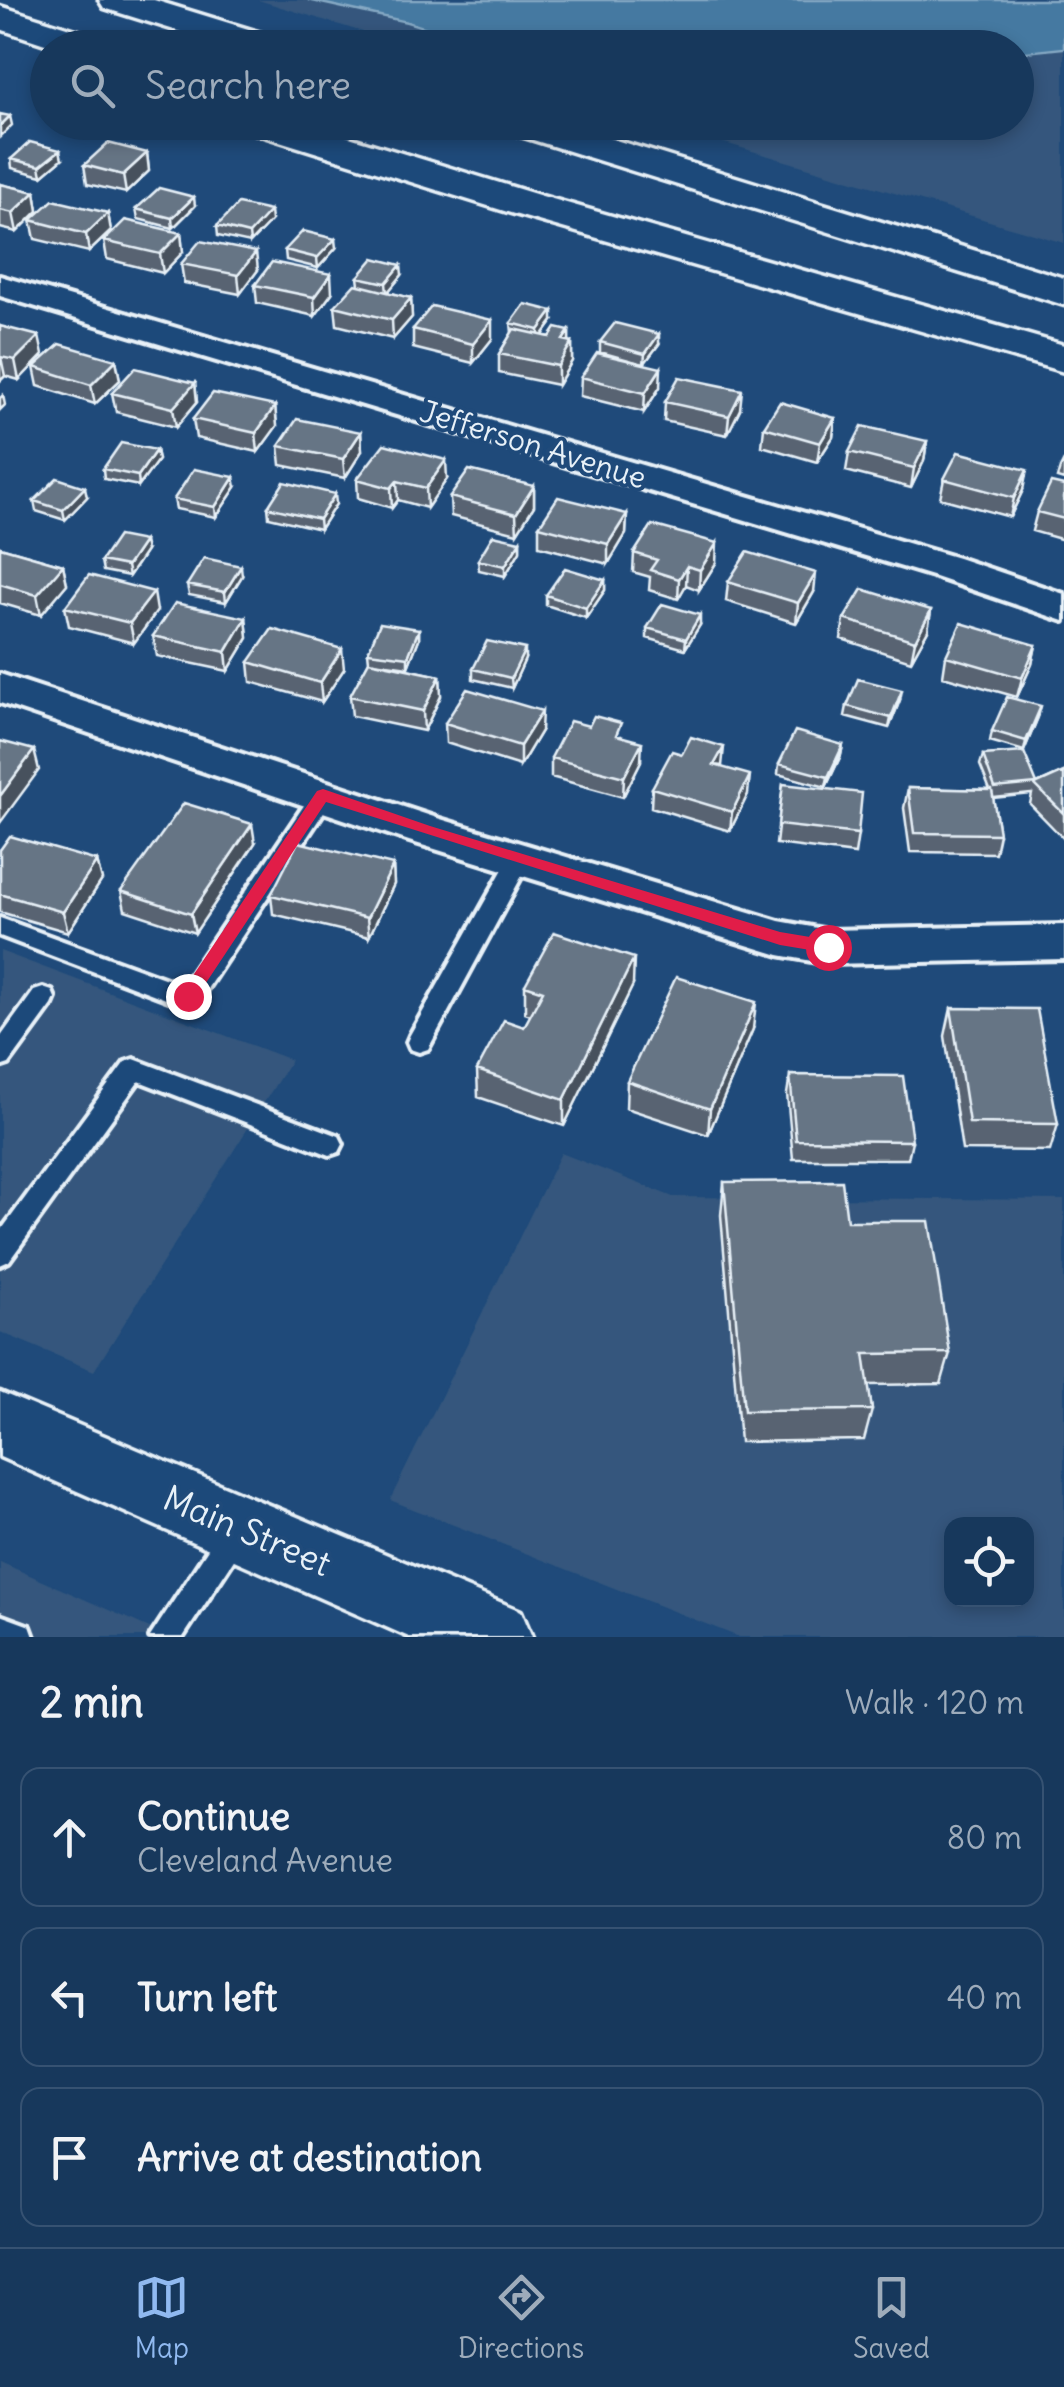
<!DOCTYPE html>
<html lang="en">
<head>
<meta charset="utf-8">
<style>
	body { margin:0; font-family:Delius,sans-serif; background:#244365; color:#f1f3f6 }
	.controls { position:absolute; right:30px; bottom:30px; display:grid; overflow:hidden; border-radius:20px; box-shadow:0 5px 15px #0003 }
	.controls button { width:90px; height:90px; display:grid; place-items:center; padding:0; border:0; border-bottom:2px solid #365272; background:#17385c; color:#f1f3f6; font:50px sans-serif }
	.stop { position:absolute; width:30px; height:30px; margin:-22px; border:8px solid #e11d48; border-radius:50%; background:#fff }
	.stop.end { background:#e11d48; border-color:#fff; box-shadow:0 2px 10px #0008 }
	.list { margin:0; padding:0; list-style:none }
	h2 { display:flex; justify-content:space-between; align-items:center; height:130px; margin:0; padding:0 40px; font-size:42px }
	h2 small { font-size:32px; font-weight:400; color:#9eacbb }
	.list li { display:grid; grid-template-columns:65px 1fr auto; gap:30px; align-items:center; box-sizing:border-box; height:140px; margin:0 20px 20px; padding:0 20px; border:2px solid #365272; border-radius:20px }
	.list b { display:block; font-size:38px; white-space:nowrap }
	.list p { margin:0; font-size:32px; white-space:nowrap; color:#9eacbb }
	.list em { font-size:32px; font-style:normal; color:#9eacbb }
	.icon { flex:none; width:55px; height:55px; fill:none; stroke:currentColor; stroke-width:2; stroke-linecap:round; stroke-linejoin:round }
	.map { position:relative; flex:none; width:1064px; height:1637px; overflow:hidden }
	.search { position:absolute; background:#17385c; box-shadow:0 5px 15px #0003; left:30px; right:30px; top:30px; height:110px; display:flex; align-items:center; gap:25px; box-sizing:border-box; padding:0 35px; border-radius:55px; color:#9eacbb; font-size:38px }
	.sheet { height:610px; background:#17385c }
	nav { display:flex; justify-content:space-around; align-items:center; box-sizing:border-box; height:140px; border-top:2px solid #365272; background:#17385c; font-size:28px; color:#9eacbb }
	nav a { display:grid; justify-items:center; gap:5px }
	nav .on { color:#90b9f0 }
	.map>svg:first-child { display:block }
</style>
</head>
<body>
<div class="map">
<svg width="1064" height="1637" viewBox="0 0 1064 1637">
	<rect width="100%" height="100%" fill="#1f4a7a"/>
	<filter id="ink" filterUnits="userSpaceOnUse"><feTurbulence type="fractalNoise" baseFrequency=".01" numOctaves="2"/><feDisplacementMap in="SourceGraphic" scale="20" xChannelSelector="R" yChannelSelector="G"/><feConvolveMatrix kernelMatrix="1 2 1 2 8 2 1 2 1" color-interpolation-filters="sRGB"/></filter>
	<g filter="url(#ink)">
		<path fill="#34577d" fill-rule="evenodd" d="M258,0h806v243l-407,-120 359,-1v-74l-604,-1z
			M0,951l291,109 -197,311 -94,-39z
			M561,1153l112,44 391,3v437h-325l-349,-137zM952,1524h74v76h-74z
			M0,1562l170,75h-170z"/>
		<path fill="#4479a1" stroke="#86a9c4" stroke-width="2.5" d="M308,0h756v48l-47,5 -1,-5 -529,-1 -80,-25z"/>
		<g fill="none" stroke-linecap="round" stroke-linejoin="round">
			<defs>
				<path id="service" d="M323,787l8,2 3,6 -3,6 -134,203h-18l-179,-68v-18l183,67 132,-196z
					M520,850l8,3 3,6 -103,190 -9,3 -9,-3 -3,-7 3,-7 102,-182z
					M43,988l9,3 3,7 -3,7 -43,59 -9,3v-29l34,-47z
					M134,1059l205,77 4,8 -4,8 -9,3 -191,-74 -130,180 -9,4v-33l125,-170z
					M237,1516l10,4 5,10 -5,10 -64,97h-33l77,-117z
					M0,1615l30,11 4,11h-34z"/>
				<path id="minor" d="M0,276l958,282 106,36v27l-132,-45 -932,-280z
					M0,674l437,144 342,103 49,9 236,-5v34l-236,5 -49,-9 -370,-114 -409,-138z"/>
				<path id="secondary" d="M0,1392l521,219 11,26h-123l-409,-180z"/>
				<path id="motorway" d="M99,0h55l130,40 5,8h-57l-128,-40z
					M0,6l108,34 5,8h-56l-57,-19z
					M239,122h61l242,74 522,149v27l-550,-158 -270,-84z
					M496,122h61l507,156v27l-563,-175z"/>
			</defs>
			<use href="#service" stroke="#e8f1f8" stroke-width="8"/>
			<use href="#minor" stroke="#e8f1f8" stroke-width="8"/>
			<use href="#secondary" stroke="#e8f1f8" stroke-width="7"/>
			<use href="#motorway" stroke="#e8f1f8" stroke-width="7"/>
			<use href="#service" fill="#1f4a7a" fill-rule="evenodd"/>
			<use href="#minor" fill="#1f4a7a" fill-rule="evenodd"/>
			<use href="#secondary" fill="#1f4a7a" fill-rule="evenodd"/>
			<use href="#motorway" fill="#1f4a7a" fill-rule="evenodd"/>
		</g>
		<path fill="#586472" stroke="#e8f1f8" stroke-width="2.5" d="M147,153l2,18 -23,22 -39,-9 -3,-19z
			M11,159h51l-20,17 -30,-8z
			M0,184l35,8 3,19 -21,21 -17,-4z
			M195,206l-22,22 -35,-9 -2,-10z
			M108,213l3,18 -22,21 -54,-13 -4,-19z
			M271,221l-21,22 -32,-7 -1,-10z
			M181,233l2,19 -20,21 -56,-14 -3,-18z
			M336,248l-18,20 -32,-8 -1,-10z
			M181,264l77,6 -18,24 -56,-11z
			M402,275l-14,17 23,6 1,19 -19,22 -56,-14 -2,-19 24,-21 -1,-8z
			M255,285l77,8 -17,23 -58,-13z
			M553,321l-10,14 7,2 19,-6v10l3,1v19l-14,24 -59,-12v-19l13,-21 -1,-10z
			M0,326l43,29 -24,25 -14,-4 -5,5z
			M413,329l79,10 -19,24 -60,-15z
			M600,342l59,2 -15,20 16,23 -16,25 -64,-16 1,-19 62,-13 -43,-12z
			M116,360l4,20 -25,24 -57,-18 -4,-19z
			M195,383l2,19 -21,25 -60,-15 -4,-19z
			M665,402l75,7 -13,26 -63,-14z
			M275,406l2,20 -19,26 -62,-14 -3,-19z
			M835,418l-2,19 -16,25 -55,-16 2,-19z
			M361,432l1,19 -17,27 -64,-13 -2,-19z
			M927,441l-3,20 -13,27 -65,-17 3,-19z
			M156,450l2,10 -19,26 -35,-7 -1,-10z
			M1064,460v20l-7,-2 3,-10z
			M357,479h90l-20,29 -29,-8 -6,8 -34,-10z
			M944,479l79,11 -13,27 -70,-19z
			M534,486v20l-17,27 -66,-17 -1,-19z
			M1064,486v54l-32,-9 5,-19z
			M236,487l-20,30 -40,-8 -2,-10z
			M87,497l-22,23 -29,-9 -2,-10z
			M336,504l-16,25 -51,-12 -1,-10z
			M627,514l-1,20 -18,30 -69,-18v-20z
			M520,541v10l-15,25 -26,-6 -1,-10z
			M0,547l63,18 4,19 -26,31 -41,-12z
			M146,551l-17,25 -26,-5 -2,-10z
			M634,553l82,10 -17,27 -13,-5 -8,14 -29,-9 1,-13 -17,-5z
			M242,576l-16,26 -37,-7 -2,-10z
			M605,580v10l-19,28 -40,-13v-10z
			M728,582l86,10 -18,31 -70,-22z
			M65,607l92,4 -23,32 -65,-17z
			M931,610l-3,20 -17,31 -70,-22 3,-20z
			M246,618l2,20 -20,33 -71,-15 -4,-20z
			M700,625l-15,24 -38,-11v-10z
			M419,629v10l-11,28 -35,-5 67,14 1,20 -17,35 -72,-15 -2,-20 19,-35 -1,-9z
			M1036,645l-4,19 -15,33 -74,-21 3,-20z
			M525,659l-13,29 -39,-9v-10z
			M249,662l95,7 -22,33 -71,-20z
			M900,700l-11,28 -44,-12 2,-10z
			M1038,717l-14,34 -34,-10 2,-10z
			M445,723l96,8 -21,35 -74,-23z
			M621,736l20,25 -18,36 -72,-20v-19z
			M843,745l-2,10 -15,32 -48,-13 1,-10z
			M983,755l54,29 27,-12v67l-34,-35 2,-10 -39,4 6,36 -4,19 -85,-1 -6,-44 4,-20 82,2 -10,-25z
			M722,767l26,27 -18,37 -79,-24 1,-19z
			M783,784l75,50 -3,20 -79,-10z
			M255,843l-60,90 -70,-23 -4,-19z
			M0,850l97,11 5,19 -34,52 -68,-20z
			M393,865l1,19 -25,53 -96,-23 -2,-19z
			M525,985h108l-69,141 -86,-29 -1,-27 47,-43 7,-12 -6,-2z
			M951,1008l107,116 -8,27 -88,-1 -17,-114z
			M753,1029l-45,106 -82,-27 1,-27z
			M790,1075l122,66 -4,18h-115l-6,-65z
			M724,1182l123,39 103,132 -9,31 -73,1 4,25 -8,30 -124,2 -19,-227z"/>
		<path fill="#47515d" stroke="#e8f1f8" stroke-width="2.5" d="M10,116l2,9 -12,12v-11z
			M60,150l2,9 -20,17 -2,-10z
			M147,153l2,18 -23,22 -3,-18z
			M35,192l3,19 -21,21 -4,-19z
			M194,197l1,9 -22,22 -1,-10z
			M270,211l1,10 -21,22 -1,-9z
			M108,213l3,18 -22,21 -3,-18z
			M181,233l2,19 -20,21 -3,-19z
			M335,239l1,9 -18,20 -1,-10z
			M256,252l2,18 -18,24 -2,-19z
			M401,265l1,10 -15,18 -1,-10z
			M331,274l1,19 -17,23 -1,-19z
			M411,298l1,19 -19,22 -1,-19z
			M553,311v10l-14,19v-10z
			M492,320v19l-19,24v-19z
			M569,331v17l3,-6v19l-14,24v-19l5,-26z
			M659,334v10l-15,20 1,-10z
			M39,336l4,19 -24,25 -4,-20z
			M1,357l4,19 -5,5v-23z
			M116,360l4,20 -25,24 -4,-19z
			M661,368l-1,19 -16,25 1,-19z
			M195,383l2,19 -21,25 -3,-19z
			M742,390l-2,19 -13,26 2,-19z
			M3,395l2,10 -5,5v-12z
			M275,406l2,20 -19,26 -2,-19z
			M835,418l-2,19 -16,25 3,-19z
			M361,432l1,19 -17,27 -2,-19z
			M927,441l-3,20 -13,27 3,-20z
			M156,450l2,10 -19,26 -1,-10z
			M446,460l1,19 -20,29 -1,-20z
			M1027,470l-4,20 -13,27 4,-19z
			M234,477l2,10 -20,30 -1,-10z
			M397,481l1,19 -6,8 -1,-20z
			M534,486v20l-17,27 -1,-19z
			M85,487l2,10 -22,23 -2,-10z
			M335,494l1,10 -16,25 -1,-10z
			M627,514l-1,20 -18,30v-20z
			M144,541l2,10 -17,25 -2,-10z
			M520,541v10l-15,25v-10z
			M717,543l-1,20 -17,27 1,-20z
			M63,565l4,19 -26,31 -4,-20z
			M241,566l1,10 -16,26 -1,-10z
			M687,566l-1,19 -8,14 1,-20z
			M816,573l-2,19 -18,31 2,-20z
			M605,580v10l-19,28v-10z
			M154,592l3,19 -23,32 -4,-20z
			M931,610l-3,20 -17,31 4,-20z
			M700,615v10l-15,24 1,-10z
			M246,618l2,20 -20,33 -2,-19z
			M419,629v10l-11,28v-10z
			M1036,645l-4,19 -15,33 5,-19z
			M342,649l2,20 -22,33 -2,-19z
			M525,649v10l-13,29 -1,-10z
			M440,676l1,20 -17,35 -1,-20z
			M902,690l-2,10 -11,28 2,-10z
			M1041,706l-3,11 -14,34 2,-10z
			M542,711l-1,20 -21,35v-20z
			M642,742l-1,19 -18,36 1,-20z
			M843,745l-2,10 -15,32 2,-10z
			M724,747l-2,19 -8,-1z
			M34,750l5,20 -39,53v-27z
			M750,775l-2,19 -18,37 2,-19z
			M252,824l3,19 -60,90 -4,-19z
			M97,861l5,19 -34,52 -5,-20z
			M393,865l1,19 -25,53 -2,-19z
			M634,958l-1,27 -69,141v-26z
			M756,1002l-3,27 -45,106 2,-26z"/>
		<path fill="#667485" stroke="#e8f1f8" stroke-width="2.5" d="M0,114l10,2 -10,10z
			M30,142l30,8 -20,16 -29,-7z
			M108,143l39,10 -24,22 -39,-10z
			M0,184l35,8 -22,21 -13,-3z
			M159,188l35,9 -22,21 -36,-9z
			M53,200l55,13 -22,21 -55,-14z
			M238,204l32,7 -21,23 -32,-8z
			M125,220l56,13 -21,21 -56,-13z
			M303,231l32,8 -18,19 -32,-8z
			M200,241l56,11 -18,23 -57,-11z
			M374,258l27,7 -15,18 -28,-6z
			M272,262l59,12 -17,23 -59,-12z
			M355,284l56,14 -19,22 -57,-14z
			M525,304l28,7 -14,19 -28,-7z
			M432,306l60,14 -19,24 -60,-15z
			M615,323l44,11 -14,20 -45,-12z
			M0,326l39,10 -24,24 -14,-3 -1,1z
			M556,328l13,3 -6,9 9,2 -14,24 -59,-12 15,-25 36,8z
			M60,344l56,16 -25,25 -57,-18z
			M597,353l64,15 -16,25 -64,-16z
			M135,368l60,15 -22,25 -61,-15z
			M679,377l63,13 -13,26 -64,-14z
			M213,393l62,13 -19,27 -63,-14z
			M780,402l55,16 -15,25 -56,-16z
			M297,419l64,13 -18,27 -64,-13z
			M862,426l65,15 -13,27 -65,-16z
			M121,443l35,7 -18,26 -35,-7z
			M384,444l62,16 -20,28 -29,-7 -6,7 -34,-9z
			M958,452l69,18 -13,28 -70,-19z
			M194,469l40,8 -19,30 -41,-8z
			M469,470l65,16 -18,28 -66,-17z
			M57,478l28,9 -22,23 -29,-9z
			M284,482l51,12 -16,25 -51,-12z
			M1051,483l13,3v33l-27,-7z
			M558,497l69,17 -19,30 -69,-18z
			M652,525l65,18 -17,27 -13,-4 -8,13 -29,-9 7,-10 -23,-7z
			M493,535l27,6 -15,25 -27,-6z
			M118,536l26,5 -17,25 -26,-5z
			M0,547l63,18 -26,30 -37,-11z
			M747,552l69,21 -18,30 -70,-21z
			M204,558l37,8 -16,26 -38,-7z
			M565,568l40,12 -19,28 -40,-13z
			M89,575l65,17 -24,31 -65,-16z
			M862,589l69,21 -16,31 -71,-22z
			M175,603l71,15 -20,34 -73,-16z
			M662,604l38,11 -14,24 -39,-11z
			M380,623l39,6 -11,28 -40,-5z
			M961,623l75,22 -14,33 -76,-22z
			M272,629l70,20 -22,34 -71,-21z
			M487,641l38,8 -14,29 -38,-9z
			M369,661l71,15 -17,35 -73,-15z
			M858,679l44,11 -11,28 -44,-12z
			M467,689l75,22 -22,35 -75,-23z
			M1007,697l34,9 -15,35 -34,-10z
			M594,716l27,7 -5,12 26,7 -18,35 -73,-19 19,-37 19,5z
			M795,731l48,14 -15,32 -49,-13z
			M691,737l33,10 -10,18 36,10 -18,37 -80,-24 20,-37 10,3z
			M0,741l34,9 -34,46z
			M1024,752l13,32 -42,4 -12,-33z
			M1064,772v42l-29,-29z
			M783,784l79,9 -4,41 -80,-9z
			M908,788l84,2 7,44 -85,-1z
			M184,803l68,21 -61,90 -70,-23z
			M10,836l87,25 -34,51 -63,-18v-44z
			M298,842l95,23 -26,53 -96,-23z
			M554,932l80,26 -70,142 -87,-30 27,-50 20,7 19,-36 -18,-6z
			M676,977l80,25 -46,107 -83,-28z
			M951,1008l86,1 21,115 -89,-1z
			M790,1075l113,1 9,65 -116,-1z
			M842,1181l5,40h82l21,132 -86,1 8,56 -128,1 -20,-229z"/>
	</g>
	<path fill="#e11d48" d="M323,789l107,37 350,106 48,8 9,7 -9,6 -48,-8 -454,-143 -132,199h-12v-9l135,-201z"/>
	<g text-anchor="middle" stroke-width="8" stroke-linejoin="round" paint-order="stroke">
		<g font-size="30" fill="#e8f1f8" stroke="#1f4a7a">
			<text transform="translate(533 445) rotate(17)" y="10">Jefferson Avenue</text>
		</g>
		<g font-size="35" fill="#e8f1f8" stroke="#1f4a7a">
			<text transform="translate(247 1531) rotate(23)" y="12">Main Street</text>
		</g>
	</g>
</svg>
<div class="controls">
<button><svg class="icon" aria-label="locate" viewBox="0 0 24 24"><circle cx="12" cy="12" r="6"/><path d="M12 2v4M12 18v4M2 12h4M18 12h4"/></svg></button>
</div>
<div class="stop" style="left:828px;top:947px"></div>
<div class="stop end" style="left:188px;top:996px"></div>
<div class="search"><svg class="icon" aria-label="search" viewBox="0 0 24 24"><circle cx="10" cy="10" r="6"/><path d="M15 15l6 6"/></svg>Search here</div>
</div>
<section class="sheet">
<h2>2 min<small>Walk · 120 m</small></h2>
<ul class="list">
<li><svg class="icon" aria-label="ahead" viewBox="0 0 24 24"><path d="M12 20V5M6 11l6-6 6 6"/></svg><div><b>Continue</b><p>Cleveland Avenue</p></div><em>80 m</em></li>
<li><svg class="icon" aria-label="left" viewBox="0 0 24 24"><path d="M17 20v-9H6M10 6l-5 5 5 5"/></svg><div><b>Turn left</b></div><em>40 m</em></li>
<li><svg class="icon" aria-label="arrive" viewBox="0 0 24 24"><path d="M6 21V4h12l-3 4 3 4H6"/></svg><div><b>Arrive at destination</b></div></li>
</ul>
</section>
<nav>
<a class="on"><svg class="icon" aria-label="map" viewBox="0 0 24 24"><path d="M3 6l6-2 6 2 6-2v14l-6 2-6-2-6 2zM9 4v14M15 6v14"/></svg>Map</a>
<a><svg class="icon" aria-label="directions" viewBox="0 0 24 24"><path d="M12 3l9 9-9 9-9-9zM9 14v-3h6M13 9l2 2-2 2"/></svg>Directions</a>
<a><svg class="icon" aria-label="saved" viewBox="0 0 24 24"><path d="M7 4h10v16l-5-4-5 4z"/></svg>Saved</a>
</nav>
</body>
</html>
